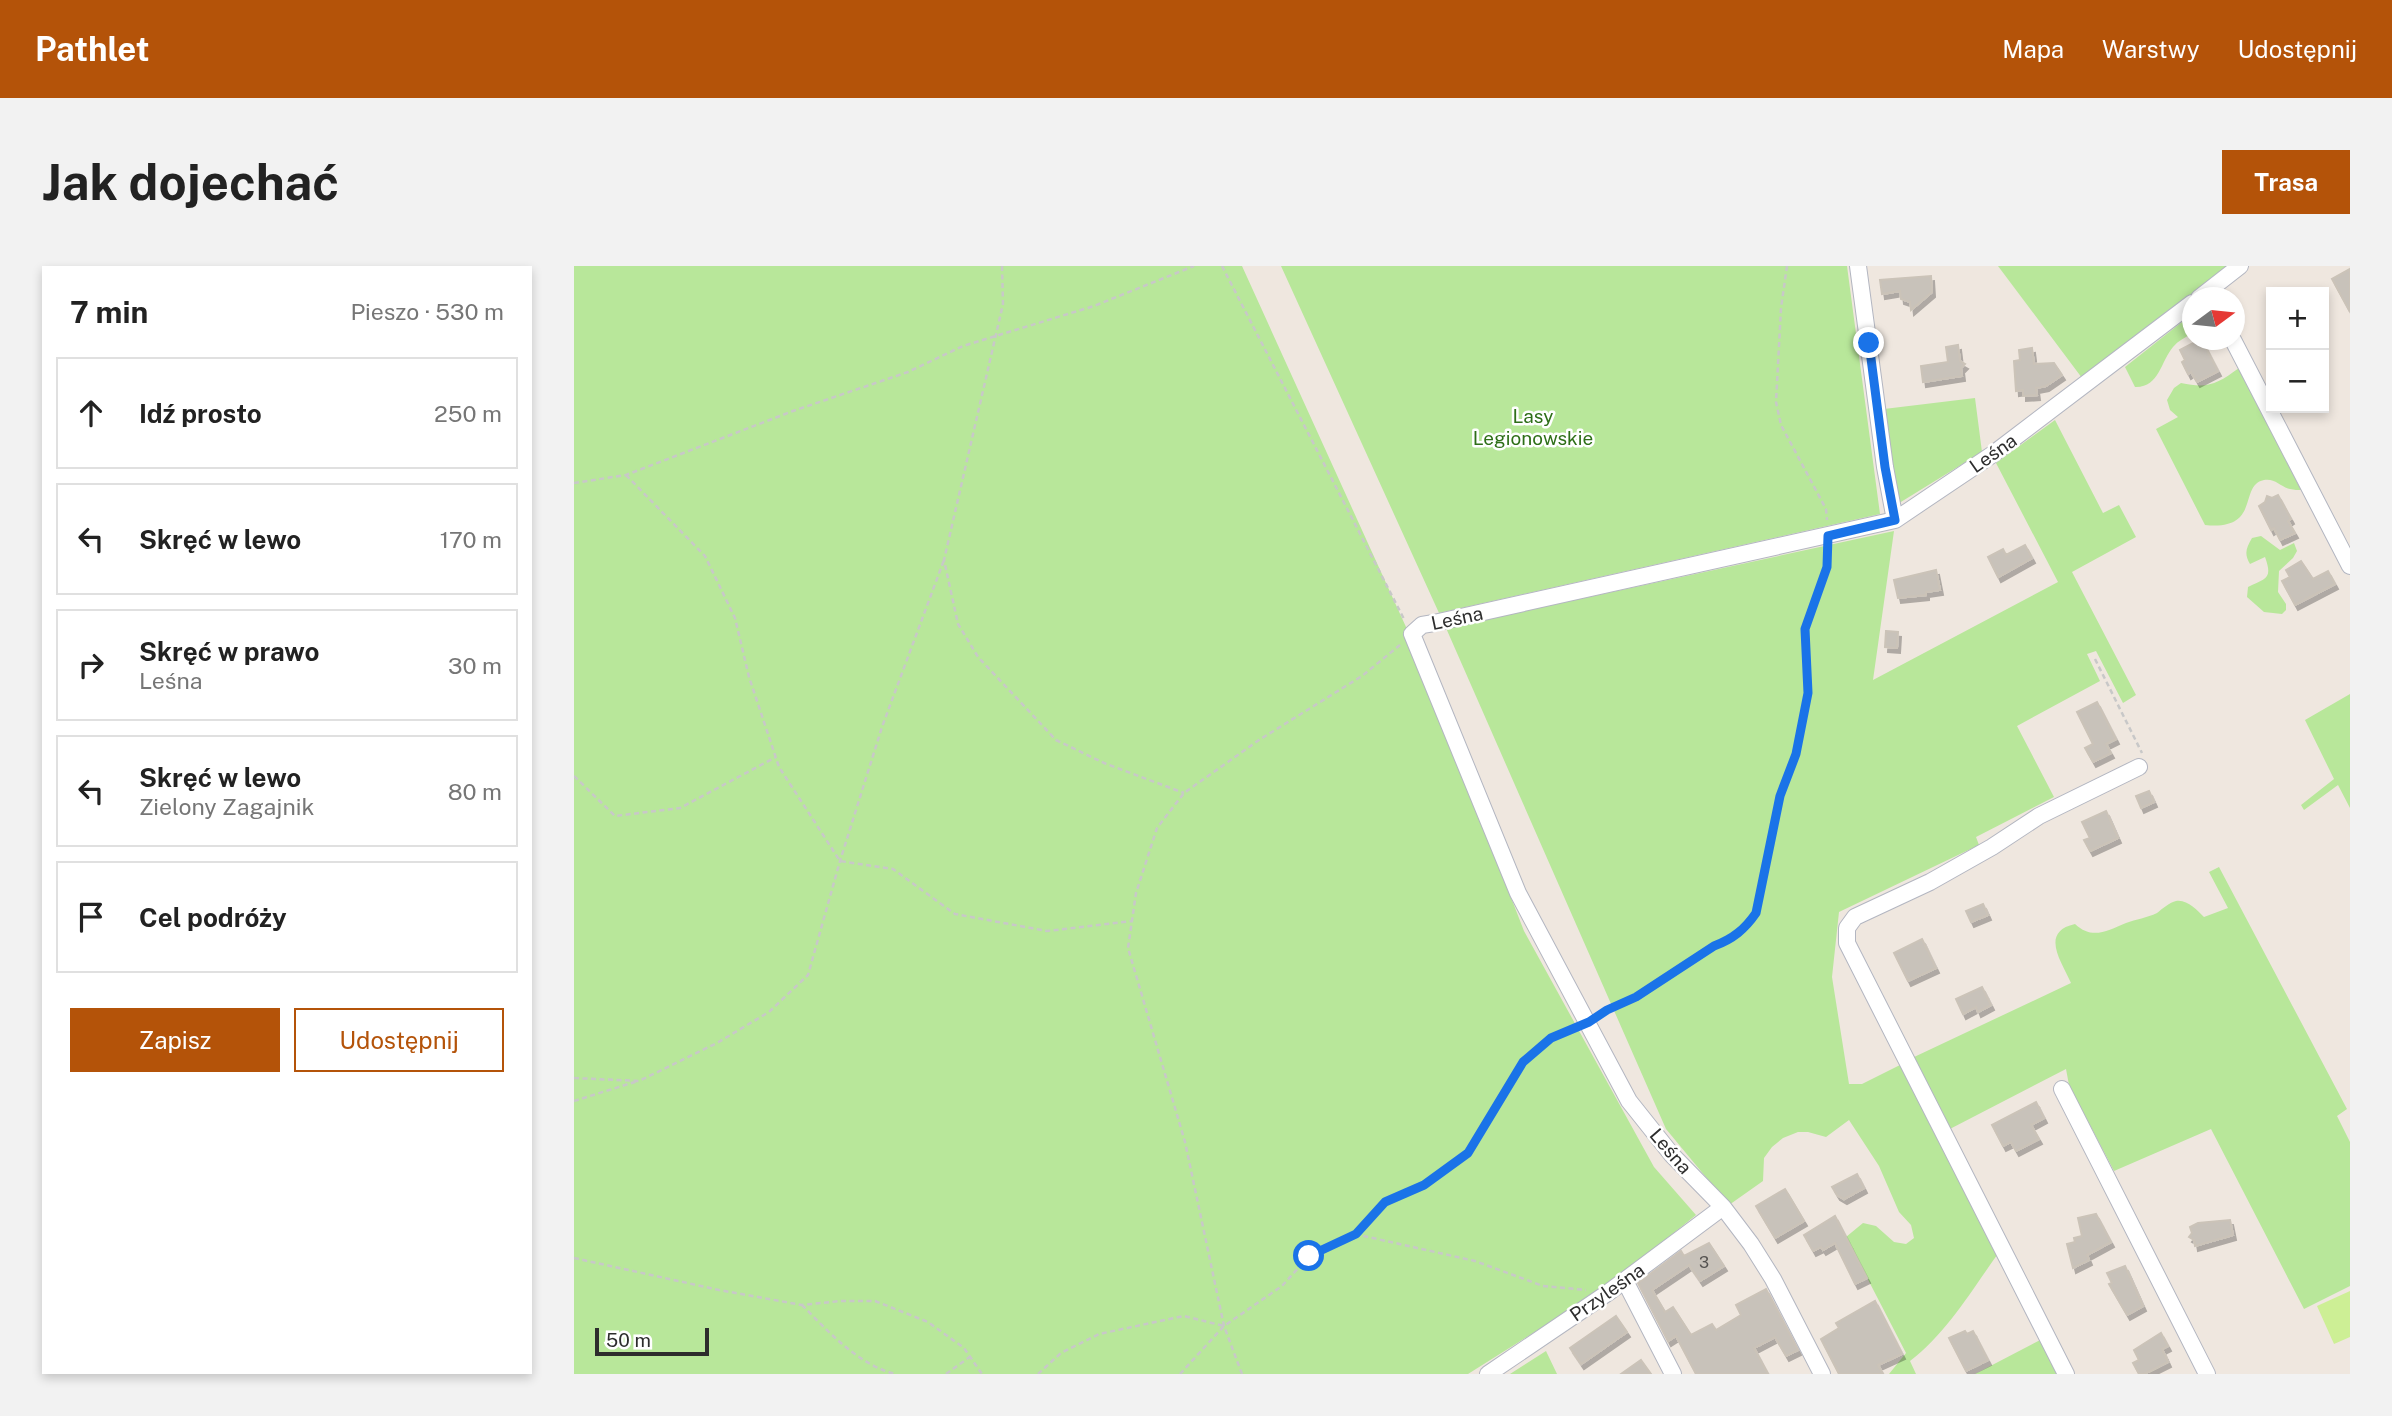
<!DOCTYPE html>
<html lang="pl">
<head>
<meta charset="utf-8">
<style>
	body { margin:0; font-family:"Public Sans",sans-serif; background:#f2f2f2; color:#222 }
	.controls { position:absolute; right:21px; top:21px; display:grid; overflow:hidden; border-radius:0px; box-shadow:0 4px 10px #0003 }
	.controls button { width:63px; height:63px; display:grid; place-items:center; padding:0; border:0; border-bottom:2px solid #e0e0e0; background:#fff; color:#222; font:35px sans-serif }
	.compass { position:absolute; left:1608px; top:21px; width:63px; height:63px; border-radius:50%; background:#fff; box-shadow:0 4px 10px #0003; rotate:75deg }
	.scale { position:absolute; left:21px; bottom:18px; width:114px; box-sizing:border-box; padding-left:7px; border:4px solid #2d2d2d; border-top:0; font-size:19px; line-height:24px; white-space:nowrap; color:#2d2d2d; -webkit-text-stroke:5px #fff; paint-order:stroke }
	.stop { position:absolute; width:21px; height:21px; margin:-16px; border:5px solid #1a73e8; border-radius:50%; background:#fff }
	.stop.end { background:#1a73e8; border-color:#fff; box-shadow:0 2px 7px #0008 }
	.list { margin:0; padding:0; list-style:none }
	h2 { display:flex; justify-content:space-between; align-items:center; height:91px; margin:0; padding:0 28px; font-size:30px }
	h2 small { font-size:23px; font-weight:400; color:#767676 }
	.list li { display:grid; grid-template-columns:46px 1fr auto; gap:21px; align-items:center; box-sizing:border-box; height:112px; margin:0 14px 14px; padding:0 14px; border:2px solid #e0e0e0; border-radius:0px }
	.list b { display:block; font-size:26px; white-space:nowrap }
	.list p { margin:0; font-size:23px; white-space:nowrap; color:#767676 }
	.list em { font-size:23px; font-style:normal; color:#767676 }
	.actions { display:flex; gap:14px; padding:21px 28px }
	.actions a { flex:1; padding:16px 0; border:2px solid #b45309; border-radius:0px; text-align:center; font-size:24px; color:#b45309 }
	.actions .main { background:#b45309; color:#fff }
	.icon { flex:none; width:38px; height:38px; fill:none; stroke:currentColor; stroke-width:2; stroke-linecap:round; stroke-linejoin:round }
	.map { position:relative; flex:none; width:1776px; height:1108px; overflow:hidden; border-radius:0px }
	header { display:flex; align-items:center; gap:42px; box-sizing:border-box; height:98px; padding:0 35px; background:#b45309; color:#fff }
	header strong { font-size:33px }
	nav { display:flex; gap:38px; margin-inline-start:auto; font-size:24px }
	.intro { display:flex; align-items:center; justify-content:space-between; box-sizing:border-box; height:168px; padding:0 42px }
	h1 { margin:0; font-size:49px }
	.button { padding:18px 32px; border-radius:0px; background:#b45309; color:#fff; font-size:24px; font-weight:700 }
	main { display:flex; gap:42px; padding:0 42px }
	aside { flex:1; background:#fff; border-radius:0px; box-shadow:0 4px 10px #0003 }
	.map>svg:first-child { display:block }
</style>
</head>
<body>
<header>
<strong>Pathlet</strong>
<nav><a>Mapa</a><a>Warstwy</a><a>Udostępnij</a></nav>
</header>
<div class="intro"><h1>Jak dojechać</h1><a class="button">Trasa</a></div>
<main>
<aside>
<h2>7 min<small>Pieszo · 530 m</small></h2>
<ul class="list">
<li><svg class="icon" aria-label="ahead" viewBox="0 0 24 24"><path d="M12 20V5M6 11l6-6 6 6"/></svg><div><b>Idź prosto</b></div><em>250 m</em></li>
<li><svg class="icon" aria-label="left" viewBox="0 0 24 24"><path d="M17 20v-9H6M10 6l-5 5 5 5"/></svg><div><b>Skręć w lewo</b></div><em>170 m</em></li>
<li><svg class="icon" aria-label="right" viewBox="0 0 24 24"><path d="M7 20v-9h11M14 6l5 5-5 5"/></svg><div><b>Skręć w prawo</b><p>Leśna</p></div><em>30 m</em></li>
<li><svg class="icon" aria-label="left" viewBox="0 0 24 24"><path d="M17 20v-9H6M10 6l-5 5 5 5"/></svg><div><b>Skręć w lewo</b><p>Zielony Zagajnik</p></div><em>80 m</em></li>
<li><svg class="icon" aria-label="arrive" viewBox="0 0 24 24"><path d="M6 21V4h12l-3 4 3 4H6"/></svg><div><b>Cel podróży</b></div></li>
</ul>
<div class="actions"><a class="main">Zapisz</a><a>Udostępnij</a></div>
</aside>
<div class="map">
<svg width="1776" height="1108" viewBox="0 0 1776 1108">
	<defs>
		<filter id="shadow"><feDropShadow dx="3" dy="5" stdDeviation="0" flood-color="#0004"/></filter>
	</defs>
	<rect width="100%" height="100%" fill="#efe7df"/>
	<path fill="#b8e79a" d="M0,0h668l164,361 118,304 130,236 42,48 -87,70 -141,89h-894z
		M707,0h566l33,248 -441,99z
		M1424,0h235l-151,112z
		M1618,48v20c-7,3 -14,7 -19,13 -12,14 -14,41 -38,40l-10,-20z
		M1665,102l62,122c-3,0 -7,0 -11,-1 -9,-2 -15,-11 -26,-9 -26,5 -2,51 -59,45l-49,-96 22,-12 -8,-7 -3,-10 7,-12 7,-5c27,6 36,1 58,-15z
		M1401,132l7,54 -86,53 -12,-96z
		M1481,154l48,93 16,-8 17,32 -64,35 64,123 -13,8 -27,-52 -9,3 13,27 -83,45 37,71 -78,40 3,8 -140,67 -7,65 17,107h13l42,-21 96,188c-27,37 -53,82 -90,110l6,13h-27l17,-21 -60,-116 17,-14 13,3 18,16 12,2 8,-6 -3,-13 -12,-13 -20,-46 -30,-46 -23,17 -18,-5h-10l-15,6 -11,9 -8,11 -1,23 -34,24 -63,-76 -220,-501 448,-97 -21,149 185,-98 -62,-119z
		M1687,270l19,14 14,-7 3,8 -4,7 -14,13 -1,21 8,12v6l-4,4 -18,-2 -17,-15 1,-10c18,-9 25,-8 17,-30l-15,7c-6,-10 -4,-16 2,-26z
		M1776,428v114l-12,-23 -34,25 -3,-5 33,-26 -29,-59z
		M1645,601l128,242 -10,7 13,26v144l-46,23 -93,-180 -97,42 -45,-86 -3,-16 -120,62 -34,-73 159,-75c-9,-21 -32,-51 4,-59 17,16 32,7 51,-1 10,-4 21,-5 31,-10 5,-4 13,-11 19,-12 11,-2 21,9 28,16l24,-9 -19,-36z
		M1470,1072l19,36h-88z
		M972,1085l11,23h-47z"/>
	<path fill="#cdef95" d="M1776,1025v46l-16,7 -17,-38z"/>
	<path fill="#c8c2ba" stroke="#cbc3b8" stroke-width="2" filter="url(#shadow)" d="M1776,3v43l-18,-33z
		M1357,10l1,16 -21,18 -1,-8 -9,-3 -1,-8 -18,3 -2,-14z
		M1625,74h3l16,31 -21,11 -6,-10 -3,2 -6,-12 3,-2 -5,-10z
		M1384,79l2,16 5,3 -4,4 1,8 -39,6 -2,-16 27,-4 -2,-15z
		M1458,82l2,16 20,-1 8,12 -16,11 -10,2 1,7 -14,1v-6l-7,1 -2,-30 6,-1 -1,-10z
		M1704,229l13,24 -3,2 7,12 -15,7 -6,-12 -3,2 -12,-24 6,-4 2,-6 5,2z
		M1451,279l7,13 -34,19 -10,-20 15,-8 3,6z
		M1727,295l12,18 15,-8 7,13 -40,21 -13,-24 8,-4 -4,-7z
		M1362,304l4,20 -14,2v3l-28,3 -4,-18z
		M1312,365l12,1 -1,16 -12,-1z
		M1523,436l19,37 -10,5 5,9 -18,9 -8,-14 8,-4 -16,-32z
		M1575,525l5,11 -13,6 -5,-12z
		M1532,545l12,27 -28,13 -6,-11 6,-2 -8,-16z
		M1409,638l5,11 -17,7 -5,-11z
		M1348,673l14,29 -28,13 -14,-28z
		M1408,721l9,18 -13,7 -2,-5 -13,7 -7,-15z
		M1462,836l8,16 -13,7 8,14 -23,12 -5,-9 -8,4 -11,-21z
		M1283,908l7,14 -20,11 -7,-4 -5,-8z
		M1211,923l19,32 -29,17 -19,-32z
		M1522,948l15,28 -24,13 2,5 -16,8 -6,-24 8,-2 -1,-4 8,-2 -4,-18z
		M1261,950l32,62 -12,6 -20,-41 -12,7 -2,-3 -8,4 -9,-16z
		M1656,954l3,15 -38,11 -1,-6 -5,-3 3,-4 -2,-6 8,-4z
		M1135,977l15,23 -24,15 -11,-16 -37,25 13,22 8,-5 18,28 21,-11 4,6 25,-15 -5,-10 30,-16 32,61 -12,6 -11,-19 -21,11 14,26h-72l-20,-38 -8,5 -30,-58 43,-32 3,5z
		M1551,1000l18,40 -16,9 -18,-31 3,-1 -5,-10z
		M1301,1035l27,53 -24,11 5,9h-44l-18,-35 18,-11 -3,-5z
		M1042,1050l11,16 -46,32 -11,-16z
		M1391,1065l2,3 6,-3 15,29 -22,11 -17,-33z
		M1587,1067l7,13 -6,3 6,13 -24,12h-5l-6,-11 6,-3 -5,-10z
		M1067,1094l10,14h-30z"/>
	<g fill="none" stroke-linecap="round" stroke-linejoin="round">
		<defs>
			<path id="minor" d="M1284,0l27,201 10,53
				M1625,32l41,-32
				M1659,74l117,226
				M1488,823l145,285
				M1051,1015l48,93
				M914,1108l121,-82 114,-85
				M1248,1108l-49,-95 -22,-35 -28,-37 -51,-52 -43,-54 -111,-208 -106,-259 10,-9 12,-2 461,-103 98,-66 199,-151
				M1492,1108l-219,-431v-15l8,-11 75,-35 62,-35 47,-31 100,-49"/>
		</defs>
		<use href="#minor" stroke="#b3b6c1" stroke-width="18"/>
		<path stroke="#c8c8c8" stroke-width="2.5" stroke-dasharray="5 3.5" stroke-linecap="butt" d="M428,0l1,38 -59,256 14,64 20,33 78,83 48,23 80,30
			M648,0l183,355
			M1213,0l-6,42 -5,94 5,23 45,84 1,11
			M52,209l79,81 30,62 14,59 30,90 61,94 53,8 62,45 92,17 85,-10
			M0,217l52,-8 167,-64 115,-39 55,-26 131,-40 100,-40
			M1521,393l47,94
			M0,510l41,40 65,-8 96,-51
			M1026,748l36,-17 78,-51c19,-7 31,-17 42,-33l24,-117 16,-42 12,-61 -3,-64 22,-62v-16
			M0,812l65,3 78,-38 52,-31 39,-37 32,-114 42,-134 62,-167
			M0,835l64,-20
			M781,968l120,27 68,25 43,4
			M0,992l145,32 83,15 39,-4h34l53,21 36,26 18,26
			M228,1039c27,27 55,59 93,69
			M372,1108l25,-18
			M464,1108l23,-21 38,-19 85,-18 40,10
			M606,1108l44,-48 58,-40 27,-30 46,-22 30,-32 39,-17 44,-32 55,-91 28,-24 22,-9
			M668,1108l-18,-48 -39,-184 -57,-194 8,-55 21,-65 27,-35 75,-53 103,-64 38,-31"/>
		<use href="#minor" stroke="#fff" stroke-width="16"/>
	</g>
	<g fill="none" stroke-linecap="round" stroke-linejoin="round">
		<path stroke="#1a73e8" stroke-width="9" d="M735,990l47,-22 29,-32 39,-17 44,-32 55,-91 28,-24 38,-16 18,-12 29,-13 78,-51c19,-7 31,-17 42,-33l24,-117 16,-42 12,-61 -3,-64 22,-62 1,-31 67,-16 -10,-53 -16,-124"/>
	</g>
	<g text-anchor="middle" stroke-width="5" stroke-linejoin="round" paint-order="stroke">
		<g font-size="16" fill="#545250">
			<text x="1130" y="1002">3</text>
		</g>
		<g font-size="19" fill="#2e6f18" stroke="#fff">
			<text x="959" y="157">Lasy<tspan x="959" dy="22">Legionowskie</tspan></text>
		</g>
		<g font-size="19" fill="#2d2d2d" stroke="#fff">
			<text transform="translate(1419 187) rotate(-35)" y="7">Leśna</text>
			<text transform="translate(883 352) rotate(-12)" y="7">Leśna</text>
			<text transform="translate(1097 885) rotate(49)" y="7">Leśna</text>
			<text transform="translate(1033 1026) rotate(-35)" y="7">Przyleśna</text>
		</g>
	</g>
</svg>
<div class="controls">
<button>+</button>
<button>−</button>
</div>
<svg class="compass" viewBox="-18 -18 36 36"><path d="M0-13l5 13h-10z" fill="#e53935"/><path d="M0 13l5-13h-10z" fill="#767676"/></svg>
<div class="scale">50 m</div>
<div class="stop" style="left:735px;top:990px"></div>
<div class="stop end" style="left:1295px;top:77px"></div>
</div>
</main>
</body>
</html>
